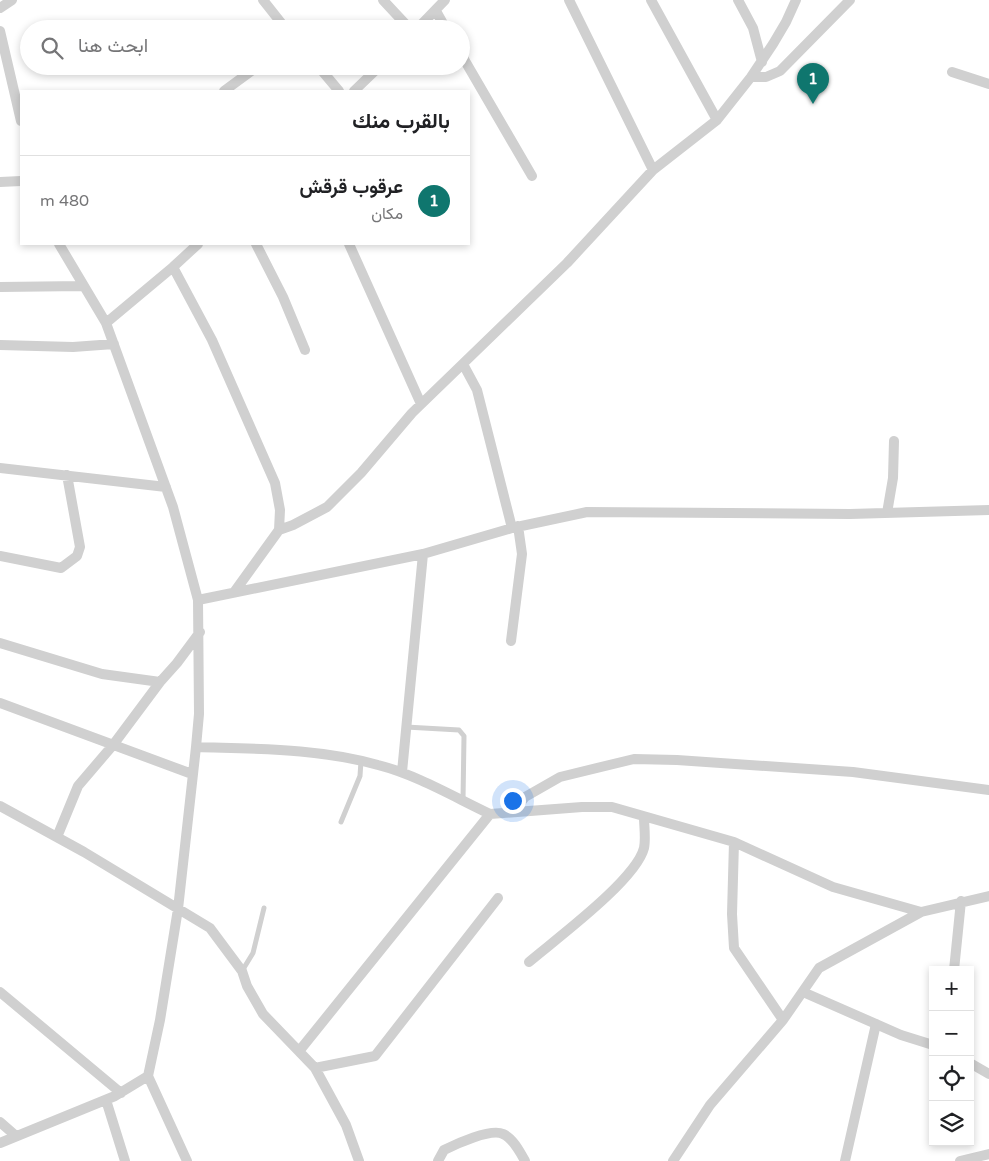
<!DOCTYPE html>
<html lang="ar">
<head>
<meta charset="utf-8">
<style>
	body { margin:0; font-family:"Varela Round",Vazirmatn,sans-serif; background:#f6f6f6; color:#202124; direction:rtl }
	.controls { position:absolute; right:15px; bottom:15px; display:grid; overflow:hidden; border-radius:0px; box-shadow:0 2px 8px #0003 }
	.controls button { width:45px; height:45px; display:grid; place-items:center; padding:0; border:0; border-bottom:1px solid #e0e0e0; background:#fff; color:#202124; font:25px sans-serif }
	.you { position:absolute; left:512px; top:800px; width:18px; height:18px; margin:-12px; border:4px solid #fff; border-radius:50%; background:#1a73e8; box-shadow:0 0 0 8px #1a73e833 }
	.badge { display:grid; place-items:center; width:32px; height:32px; border-radius:50%; background:#0f766e; color:#fff; font-size:16px; font-weight:700 }
	.pin { position:absolute; translate:-50% -41px; filter:drop-shadow(0 1px 2px #0008) }
	.pin::after { content:''; position:absolute; top:26px; width:18px; height:15px; background:inherit; clip-path:polygon(0 0,100% 0,50% 100%) }
	.list { margin:0; padding:0; list-style:none }
	h2 { display:flex; justify-content:space-between; align-items:center; height:65px; margin:0; padding:0 20px; font-size:21px }
	h2 small { font-size:16px; font-weight:400; color:#757577 }
	.list li { display:grid; grid-template-columns:32px 1fr auto; gap:15px; align-items:center; box-sizing:border-box; height:90px; padding:0 20px; border-top:1px solid #e0e0e0 }
	.list b { display:block; font-size:19px; white-space:nowrap }
	.list p { margin:0; font-size:16px; white-space:nowrap; color:#757577 }
	.list em { font-size:16px; font-style:normal; color:#757577 }
	.icon { flex:none; width:28px; height:28px; fill:none; stroke:currentColor; stroke-width:2; stroke-linecap:round; stroke-linejoin:round }
	.map { position:relative; flex:none; width:989px; height:1161px; overflow:hidden; direction:ltr }
	.search { position:absolute; background:#fff; box-shadow:0 2px 8px #0003; left:20px; top:20px; width:450px; height:55px; display:flex; align-items:center; gap:12px; box-sizing:border-box; padding:0 18px; border-radius:28px; color:#757577; font-size:19px }
	.panel { position:absolute; background:#fff; box-shadow:0 2px 8px #0003; left:20px; top:90px; width:450px; height:155px; border-radius:0px; direction:rtl }
	.map>svg:first-child { display:block }
</style>
</head>
<body>
<div class="map">
<svg width="989" height="1161" viewBox="0 0 989 1161">
	<rect width="100%" height="100%" fill="#fff"/>
	<g fill="none" stroke-linecap="round" stroke-linejoin="round">
		<path stroke="#d0d0d0" stroke-width="5" d="M406,727l53,3 5,6 -1,65
			M341,822l19,-46 1,-15
			M242,971l11,-18 11,-45"/>
		<path stroke="#d0d0d0" stroke-width="10" d="M263,0l23,29
			M383,0l27,29
			M569,0l84,170
			M651,0l66,120
			M738,0l15,28 9,34
			M0,8l12,-8
			M436,11l10,18
			M417,29l28,-29
			M0,31l21,90
			M461,54l71,122
			M318,66l21,25
			M952,72l37,12
			M751,77h15l14,-6 70,-71
			M224,91l34,-25
			M354,91l26,-25
			M0,182l21,-1
			M256,244l27,53 22,53
			M349,244l72,160
			M173,267l39,73 63,143 5,27 -1,20 -44,61
			M0,287l83,-1
			M106,323l67,-56 25,-23
			M0,345l73,2 41,-3
			M463,364l14,26 35,138
			M0,468l166,19
			M887,513l6,-35 1,-37
			M279,530l14,-5 34,-18 34,-34 51,-60 155,-150 86,-93 64,-50 34,-43 22,-33 13,-22 10,-22
			M0,556l61,12 16,-12 3,-9 -13,-72
			M198,600l225,-46 89,-26 75,-16 263,2 139,-4
			M511,641l11,-87 -4,-28
			M0,643l102,31 58,8 17,-19 23,-31
			M0,703l192,71
			M196,747c61,2 122,1 182,18 39,10 76,32 112,49l-190,236
			M402,772l21,-218
			M0,806l84,46 126,76 32,43 5,15 16,28 52,54 31,57 13,36
			M515,810l10,-13 35,-20 74,-18 43,1 176,12 136,18
			M490,814l92,-7h30l122,35 99,45 88,25 68,-16
			M57,837l21,-51 35,-41 47,-63
			M734,842l-2,72 2,34 49,72
			M529,962c27,-23 107,-82 115,-114 2,-9 0,-22 0,-31
			M954,970l7,-69
			M0,992l121,101
			M803,992l98,43 32,10
			M970,1063l19,11
			M315,1068l60,-12 123,-158
			M148,1076l39,85
			M106,1100l19,61
			M0,1122l16,14
			M0,1143l115,-47 33,-20 12,-56 18,-111 18,-162 3,-33 -1,-114 -25,-93 -67,-184 -47,-79
			M438,1161l6,-11c12,-6 47,-22 59,-16 10,4 17,18 22,27
			M673,1161l37,-56 73,-85 36,-52 102,-56
			M845,1161l31,-137
			M960,1161l29,-7"/>
	</g>
</svg>
<div class="controls">
<button>+</button>
<button>−</button>
<button><svg class="icon" aria-label="locate" viewBox="0 0 24 24"><circle cx="12" cy="12" r="6"/><path d="M12 2v4M12 18v4M2 12h4M18 12h4"/></svg></button>
<button><svg class="icon" aria-label="layers" viewBox="0 0 24 24"><path d="M12 4l9 5-9 5-9-5zM3 14l9 5 9-5"/></svg></button>
</div>
<div class="you"></div>
<div class="pin badge" style="left:813px;top:104px">1</div>
<div class="search"><svg class="icon" aria-label="search" viewBox="0 0 24 24"><circle cx="10" cy="10" r="6"/><path d="M15 15l6 6"/></svg>ابحث هنا</div>
<section class="panel">
<h2>بالقرب منك<small></small></h2>
<ul class="list">
<li><span class="badge">1</span><div><b>عرقوب قرقش</b><p>مكان</p></div><em>480 m</em></li>
</ul>
</section>
</div>
</body>
</html>
